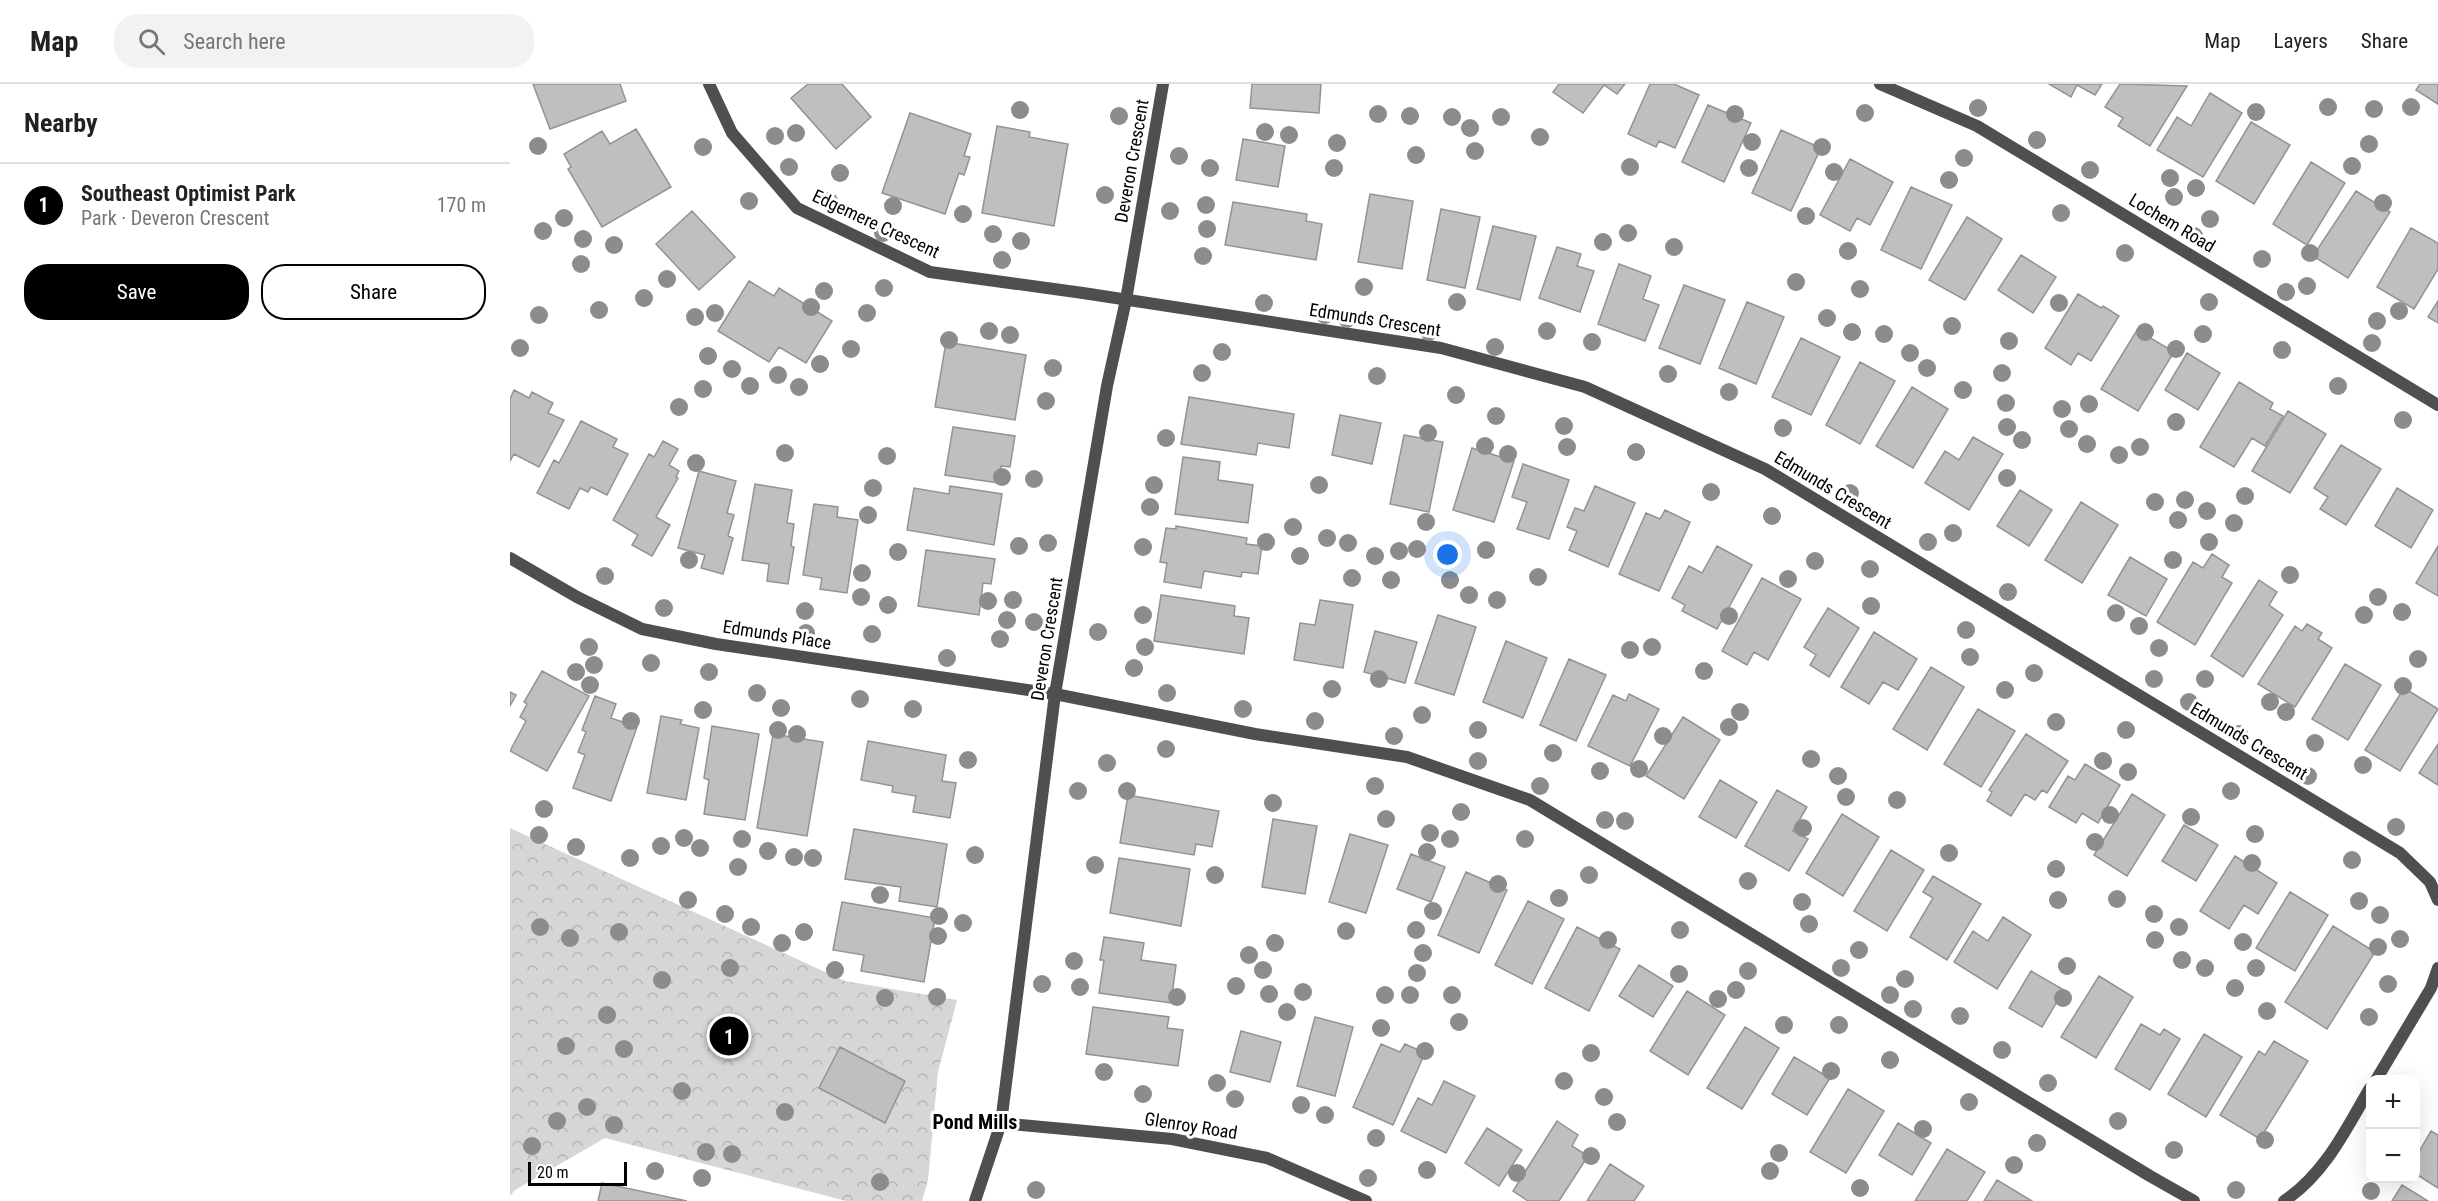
<!DOCTYPE html>
<html lang="en">
<head>
<meta charset="utf-8">
<style>
	body { margin:0; font-family:"Roboto Condensed",sans-serif; background:#f2f2f2; color:#222 }
	.controls { position:absolute; right:18px; bottom:18px; display:grid; overflow:hidden; border-radius:12px; box-shadow:0 6px 24px #0002 }
	.controls button { width:54px; height:54px; display:grid; place-items:center; padding:0; border:0; border-bottom:2px solid #e0e0e0; background:#fff; color:#222; font:30px sans-serif }
	.scale { position:absolute; left:18px; bottom:15px; width:99px; box-sizing:border-box; padding-left:6px; border:3px solid #000; border-top:0; font-size:16px; line-height:21px; white-space:nowrap; color:#000; -webkit-text-stroke:4px #fff; paint-order:stroke }
	.you { position:absolute; left:938px; top:471px; width:21px; height:21px; margin:-15px; border:4px solid #fff; border-radius:50%; background:#1a73e8; box-shadow:0 0 0 9px #1a73e833 }
	.badge { display:grid; place-items:center; width:39px; height:39px; border-radius:50%; background:#000; color:#fff; font-size:20px; font-weight:700 }
	.pin { position:absolute; translate:-50% -50%; border:3px solid #fff; box-shadow:0 2px 6px #0006 }
	.list { margin:0; padding:0; list-style:none }
	h2 { display:flex; justify-content:space-between; align-items:center; height:78px; margin:0; padding:0 24px; font-size:26px }
	h2 small { font-size:20px; font-weight:400; color:#767676 }
	.list li { display:grid; grid-template-columns:39px 1fr auto; gap:18px; align-items:center; box-sizing:border-box; height:84px; padding:0 24px; border-top:2px solid #e0e0e0 }
	.list b { display:block; font-size:22px; white-space:nowrap }
	.list p { margin:0; font-size:20px; white-space:nowrap; color:#767676 }
	.list em { font-size:20px; font-style:normal; color:#767676 }
	.actions { display:flex; gap:12px; padding:18px 24px }
	.actions a { flex:1; padding:14px 0; border:2px solid #000; border-radius:24px; text-align:center; font-size:21px; color:#000 }
	.actions .main { background:#000; color:#fff }
	.icon { flex:none; width:33px; height:33px; fill:none; stroke:currentColor; stroke-width:2; stroke-linecap:round; stroke-linejoin:round }
	.map { position:relative; flex:none; width:1928px; height:1117px; overflow:hidden }
	header { display:flex; align-items:center; gap:36px; box-sizing:border-box; height:84px; padding:0 30px; background:#fff; border-bottom:2px solid #e0e0e0 }
	header strong { font-size:28px }
	nav { display:flex; gap:33px; margin-inline-start:auto; font-size:21px }
	.search { width:420px; height:54px; background:#f2f2f2; display:flex; align-items:center; gap:15px; box-sizing:border-box; padding:0 21px; border-radius:24px; color:#767676; font-size:22px }
	main { display:flex }
	aside { flex:1; background:#fff }
	.map>svg:first-child { display:block }
</style>
</head>
<body>
<header>
<strong>Map</strong>
<div class="search"><svg class="icon" aria-label="search" viewBox="0 0 24 24"><circle cx="10" cy="10" r="6"/><path d="M15 15l6 6"/></svg>Search here</div>
<nav><a>Map</a><a>Layers</a><a>Share</a></nav>
</header>
<main>
<aside>
<h2>Nearby<small></small></h2>
<ul class="list">
<li><span class="badge">1</span><div><b>Southeast Optimist Park</b><p>Park · Deveron Crescent</p></div><em>170 m</em></li>
</ul>
<div class="actions"><a class="main">Save</a><a>Share</a></div>
</aside>
<div class="map">
<svg width="1928" height="1117" viewBox="0 0 1928 1117">
	<defs>
		<pattern id="forest-crowns" width="20" height="18" patternUnits="userSpaceOnUse" patternTransform="scale(1.5)"><rect width="20" height="18" fill="#d6d6d6"/><path d="M2 6a3 3 0 1 1 6 0M12 15a3 3 0 1 1 6 0" fill="none" stroke="#b6b6b6"/></pattern>
	</defs>
	<rect width="100%" height="100%" fill="#fff"/>
	<path fill="url(#forest-crowns)" d="M0,744l335,153 112,19 -19,72 -10,108 -6,21h-76l-241,-63 -90,52 -5,6z"/>
	<path fill="#bfbfbf" stroke="#939393" stroke-width="1.5" d="M23,0h87l6,17 -76,28z
		M298,0h34l29,33 -35,32 -45,-51z
		M742,0h69l-2,29 -69,-5z
		M1049,0h66l-8,10 -13,-9 -21,28 -30,-21z
		M1140,0h24l25,11 -24,53 -16,-7 -3,6 -28,-13z
		M1539,0h53l-7,11 -18,-10 -6,12z
		M1610,0l67,2 -37,60 -32,-20 5,-8 -18,-11z
		M1910,0h18v20l-22,-14z
		M1700,9l32,20 -39,64 -46,-27 20,-33 14,9z
		M1198,21l43,18 -27,59 -42,-20z
		M400,29l61,21 -7,22 6,1 -6,18 -5,-2 -14,41 -63,-21z
		M1741,38l39,23 -36,59 -38,-23z
		M487,42l33,6 -1,5 39,7 -14,82 -72,-13z
		M126,45l35,58 -69,40 -34,-58 3,-2 -7,-13 38,-23 8,13z
		M1271,46l40,18 -30,63 -39,-18z
		M733,55l42,7 -7,41 -42,-7z
		M1340,75l43,23 -23,43 -13,-7 -7,13 -30,-16z
		M1801,78l34,21 -38,62 -34,-21z
		M1401,103l41,18 -31,64 -40,-19z
		M1846,107l34,21 -42,66 -35,-22z
		M860,110l43,7 -11,68 -44,-7z
		M723,118l74,12 -1,7 16,3 -6,36 -91,-15z
		M931,125l39,8 -15,71 -38,-8z
		M182,127l43,46 -36,33 -43,-46z
		M1457,133l35,22 -37,61 -36,-20z
		M983,142l43,10 -16,64 -43,-11z
		M1901,144l27,15v26l-24,40 -37,-22z
		M1047,163l24,7 -4,12 17,5 -14,41 -41,-14z
		M1511,171l35,22 -23,36 -35,-23z
		M1109,180l32,12 -8,23 16,6 -14,36 -47,-17z
		M239,197l25,15 5,-8 53,33 -26,42 -27,-16 -10,15 -51,-31z
		M1174,201l41,15 -25,64 -41,-16z
		M1568,210l23,14 2,-2 16,10 -28,45 -13,-8 -7,12 -26,-17z
		M1928,217v22l-10,-6z
		M1237,218l37,15 -28,67 -37,-16z
		M1627,246l37,22 -36,59 -37,-22z
		M1291,254l39,19 -29,58 -39,-18z
		M436,258l80,13 -11,65 -80,-13z
		M1677,269l33,20 -22,37 -33,-20z
		M1350,278l35,19 -35,63 -34,-19z
		M1729,298l34,21 -3,6 13,7 -18,30 -13,-8 -18,29 -34,-20z
		M1402,303l36,22 -35,59 -37,-22z
		M4,306l15,8 3,-6 21,11 -5,10 16,7 -25,47 -25,-13 -4,7v-62z
		M679,313l105,17 -5,34 -31,-5 -2,12 -75,-11z
		M1778,327l38,23 -36,59 -38,-22z
		M830,331l41,8 -9,41 -40,-9z
		M71,337l36,18 -4,8 15,7 -21,41 -16,-8 -3,5 -8,-4 -11,21 -32,-16 17,-33 5,3z
		M443,343l62,9 -5,31 -9,-1 -3,17 -53,-8z
		M894,351l39,7 -14,70 -39,-8z
		M1463,353l30,17 -34,56 -44,-27 20,-32 14,9z
		M153,357l15,8 -9,16 10,6 -3,6 2,1 -22,39 14,8 -18,31 -20,-11 6,-10 -25,-15 36,-66 5,3z
		M1831,361l40,24 -35,56 -26,-16 8,-12 -14,-9z
		M962,364l42,13 -20,61 -41,-12z
		M673,373l37,5 -2,18 35,5 -5,38 -73,-9z
		M1013,380l46,16 -20,59 -32,-10 10,-27 -15,-5z
		M189,387l37,10 -9,32 7,2 -6,21 5,2 -10,36 -22,-6 4,-13 -27,-7z
		M245,400l37,6 -5,33 7,1 -3,22 3,1 -6,37 -21,-3 2,-17 -27,-4z
		M440,402l52,8 -8,51 -87,-15 7,-42 35,6z
		M1085,402l40,17 -27,64 -39,-17 8,-19 -10,-4 8,-19 9,3z
		M1887,404l36,22 -22,38 -36,-22z
		M1510,406l32,20 -23,36 -32,-20z
		M1571,418l37,23 -36,58 -37,-23z
		M304,420l24,3 -1,10 21,3 -11,73 -27,-4 2,-11 -19,-3z
		M1155,426l25,12 -31,69 -40,-17 27,-61 14,6z
		M666,442l71,12 -1,6 16,2 -4,28 -16,-2 -1,5 -37,-6 -3,17 -37,-6 3,-19 -7,-1 6,-34 10,1z
		M1207,462l35,19 -35,64 -35,-18 3,-6 -13,-7 17,-32 13,7z
		M1928,462v50l-22,-13z
		M416,466l69,9 -4,25 -8,-1 -4,32 -61,-9z
		M1702,470l17,11 -7,12 10,6 -37,62 -38,-23 36,-60 10,6z
		M1620,473l37,22 -21,37 -38,-21z
		M1252,494l39,21 -33,61 -14,-8 -7,13 -25,-14z
		M1749,496l18,12 -8,13 14,10 -40,62 -32,-21z
		M651,511l74,11 -1,10 15,2 -5,36 -90,-13z
		M810,516l33,5 -10,63 -49,-8 6,-37 15,2z
		M1318,524l31,20 -30,49 -19,-12 6,-10 -12,-8z
		M928,531l38,12 -22,68 -39,-12z
		M1797,540l15,9 -4,6 14,9 -37,59 -37,-23 37,-58 7,5z
		M865,547l42,11 -12,41 -41,-11z
		M1364,548l43,27 -19,31 -15,-8 -14,22 -28,-17z
		M996,557l41,17 -24,60 -40,-16z
		M1059,575l37,16 -30,66 -36,-16z
		M1835,580l36,21 -33,55 -36,-21z
		M1421,583l33,20 -37,63 -34,-21z
		M32,587l47,25 -42,75 -37,-20 16,-30 -6,-4 7,-13 -3,-2z
		M1894,604l34,21 -38,62 -35,-21z
		M0,608l6,3 -6,11z
		M1119,610l30,15 -29,57 -42,-20 25,-51 13,6z
		M85,612l21,8 -5,14 26,9 -26,74 -38,-13 12,-33 -7,-3 8,-20 -4,-2z
		M1468,625l37,22 -34,56 -37,-23z
		M151,632l21,4 -2,4 19,4 -13,72 -39,-7z
		M1173,633l37,23 -36,59 -38,-23z
		M202,642l47,8 -14,86 -41,-6 5,-34 -5,-2z
		M263,650l50,8 -16,94 -50,-8z
		M1516,650l42,27 -21,32 -5,-3 -7,10 -10,-6 -14,22 -24,-15 5,-9 -3,-2z
		M358,657l78,14 -4,26 14,2 -6,35 -37,-6 3,-16 -24,-4 1,-6 -32,-6z
		M1928,660v41l-19,-12z
		M1575,680l35,21 -22,38 -16,-10 -6,10 -27,-16 19,-31 7,4z
		M1210,696l37,22 -21,36 -37,-21z
		M1267,706l30,17 -14,24 15,8 -19,32 -44,-25z
		M1622,710l33,21 -38,61 -33,-21z
		M618,711l91,16 -7,36 -16,-3 -2,11 -74,-12z
		M1332,730l37,23 -36,59 -37,-23z
		M763,735l44,7 -12,68 -43,-7z
		M1674,741l34,20 -22,36 -34,-20z
		M344,745l93,15 -10,63 -38,-6 2,-14 -56,-8z
		M840,750l38,11 -22,68 -37,-11z
		M1381,766l33,20 -37,61 -33,-20z
		M901,770l34,13 -14,35 -34,-13z
		M1725,772l42,27 -19,31 -14,-9 -15,24 -29,-18z
		M609,774l71,11 -9,57 -71,-13z
		M956,788l41,18 -28,63 -41,-18z
		M1423,792l48,28 -34,56 -37,-23 23,-39 -10,-6z
		M1780,808l38,23 -33,56 -39,-23z
		M1018,817l36,18 -32,65 -37,-19z
		M332,818l93,16 -11,64 -63,-11 3,-16 -31,-5z
		M1493,833l28,18 -34,54 -43,-27 19,-31 15,10z
		M1823,842l42,26 -48,77 -42,-27z
		M1067,843l43,22 -31,62 -44,-23z
		M594,853l40,6 -3,17 35,5 -5,38 -72,-10 5,-33h-4z
		M1129,881l34,21 -20,31 -34,-21z
		M1521,887l33,19 -22,37 -33,-19z
		M1589,892l34,21 -37,61 -35,-21z
		M1177,907l38,24 -37,60 -38,-24z
		M583,923l76,10 -2,11 16,2 -5,36 -92,-12z
		M805,933l38,10 -18,69 -38,-10z
		M1631,940l19,11 4,-6 16,10 -30,51 -35,-21z
		M1235,943l34,21 -37,61 -35,-21z
		M731,947l40,11 -11,40 -40,-10z
		M1694,950l38,23 -36,60 -38,-23z
		M1764,957l34,20 -48,78 -40,-24 39,-64 6,4z
		M871,960l19,8 5,-8 20,9 -32,72 -40,-18z
		M330,963l65,34 -20,42 -66,-35z
		M1284,973l36,21 -23,37 -35,-21z
		M934,997l31,15 -29,57 -45,-22 17,-33 14,7z
		M1338,1005l36,22 -38,62 -36,-21z
		M1047,1037l21,14 -6,11 16,10 -29,45h-31l-15,-10z
		M1388,1039l33,20 -19,32 -33,-20z
		M977,1044l35,22 -23,36 -34,-23z
		M1921,1047l7,4v53l-22,-14v-17z
		M1437,1065l38,23 -18,29h-52z
		M1100,1080l34,22 -10,15h-47z
		M1487,1096l35,21h-48z
		M92,1099l85,18h-89z
		M1892,1101l26,16h-36z"/>
	<g fill="none" stroke-linecap="round" stroke-linejoin="round">
		<path stroke="#4f4f4f" stroke-width="12" d="M199,0l23,49 65,75 133,64 153,21 358,55 144,39 180,82 635,384 30,29 8,18
			M1370,0l97,42 461,279
			M0,474l67,39 65,32 74,15 339,50 200,40 152,23 123,43 620,376 44,25
			M1866,996l55,-92 7,-20
			M1774,1117c41,-27 62,-72 86,-113"/>
		<path stroke="#4f4f4f" stroke-width="12" d="M491,1039l171,16 95,19 99,43
			M465,1117l26,-78 54,-429 52,-308 19,-86 37,-216"/>
	</g>
	<g fill="#8c8c8c">
		<circle cx="1818" cy="23" r="9"/>
		<circle cx="1901" cy="23" r="9"/>
		<circle cx="1468" cy="24" r="9"/>
		<circle cx="1864" cy="25" r="9"/>
		<circle cx="510" cy="26" r="9"/>
		<circle cx="1746" cy="28" r="9"/>
		<circle cx="1355" cy="29" r="9"/>
		<circle cx="868" cy="30" r="9"/>
		<circle cx="1225" cy="30" r="9"/>
		<circle cx="609" cy="32" r="9"/>
		<circle cx="900" cy="32" r="9"/>
		<circle cx="942" cy="33" r="9"/>
		<circle cx="991" cy="33" r="9"/>
		<circle cx="960" cy="44" r="9"/>
		<circle cx="755" cy="48" r="9"/>
		<circle cx="286" cy="49" r="9"/>
		<circle cx="779" cy="51" r="9"/>
		<circle cx="265" cy="52" r="9"/>
		<circle cx="1030" cy="53" r="9"/>
		<circle cx="1527" cy="56" r="9"/>
		<circle cx="1242" cy="58" r="9"/>
		<circle cx="827" cy="59" r="9"/>
		<circle cx="1859" cy="60" r="9"/>
		<circle cx="28" cy="62" r="9"/>
		<circle cx="193" cy="63" r="9"/>
		<circle cx="1312" cy="63" r="9"/>
		<circle cx="965" cy="67" r="9"/>
		<circle cx="906" cy="71" r="9"/>
		<circle cx="669" cy="72" r="9"/>
		<circle cx="1454" cy="74" r="9"/>
		<circle cx="1842" cy="82" r="9"/>
		<circle cx="279" cy="83" r="9"/>
		<circle cx="1120" cy="83" r="9"/>
		<circle cx="700" cy="84" r="9"/>
		<circle cx="824" cy="84" r="9"/>
		<circle cx="1239" cy="84" r="9"/>
		<circle cx="1580" cy="86" r="9"/>
		<circle cx="1324" cy="88" r="9"/>
		<circle cx="330" cy="89" r="9"/>
		<circle cx="1660" cy="94" r="9"/>
		<circle cx="1439" cy="96" r="9"/>
		<circle cx="1686" cy="104" r="9"/>
		<circle cx="595" cy="111" r="9"/>
		<circle cx="1664" cy="113" r="9"/>
		<circle cx="239" cy="117" r="9"/>
		<circle cx="319" cy="117" r="9"/>
		<circle cx="1873" cy="119" r="9"/>
		<circle cx="696" cy="121" r="9"/>
		<circle cx="383" cy="122" r="9"/>
		<circle cx="660" cy="127" r="9"/>
		<circle cx="1551" cy="129" r="9"/>
		<circle cx="453" cy="130" r="9"/>
		<circle cx="1296" cy="132" r="9"/>
		<circle cx="54" cy="134" r="9"/>
		<circle cx="1700" cy="135" r="9"/>
		<circle cx="697" cy="145" r="9"/>
		<circle cx="33" cy="147" r="9"/>
		<circle cx="373" cy="149" r="9"/>
		<circle cx="1118" cy="149" r="9"/>
		<circle cx="483" cy="150" r="9"/>
		<circle cx="1684" cy="152" r="9"/>
		<circle cx="73" cy="155" r="9"/>
		<circle cx="511" cy="157" r="9"/>
		<circle cx="1093" cy="158" r="9"/>
		<circle cx="104" cy="161" r="9"/>
		<circle cx="1164" cy="163" r="9"/>
		<circle cx="1338" cy="167" r="9"/>
		<circle cx="1615" cy="169" r="9"/>
		<circle cx="1800" cy="169" r="9"/>
		<circle cx="693" cy="172" r="9"/>
		<circle cx="1752" cy="175" r="9"/>
		<circle cx="492" cy="176" r="9"/>
		<circle cx="71" cy="180" r="9"/>
		<circle cx="157" cy="195" r="9"/>
		<circle cx="1286" cy="198" r="9"/>
		<circle cx="1797" cy="202" r="9"/>
		<circle cx="854" cy="203" r="9"/>
		<circle cx="374" cy="204" r="9"/>
		<circle cx="1350" cy="205" r="9"/>
		<circle cx="314" cy="207" r="9"/>
		<circle cx="1776" cy="208" r="9"/>
		<circle cx="134" cy="214" r="9"/>
		<circle cx="947" cy="218" r="9"/>
		<circle cx="1699" cy="218" r="9"/>
		<circle cx="754" cy="219" r="9"/>
		<circle cx="1549" cy="219" r="9"/>
		<circle cx="301" cy="223" r="9"/>
		<circle cx="89" cy="226" r="9"/>
		<circle cx="1889" cy="227" r="9"/>
		<circle cx="205" cy="229" r="9"/>
		<circle cx="357" cy="229" r="9"/>
		<circle cx="29" cy="231" r="9"/>
		<circle cx="815" cy="231" r="9"/>
		<circle cx="185" cy="233" r="9"/>
		<circle cx="1317" cy="234" r="9"/>
		<circle cx="837" cy="235" r="9"/>
		<circle cx="1867" cy="237" r="9"/>
		<circle cx="1442" cy="242" r="9"/>
		<circle cx="479" cy="247" r="9"/>
		<circle cx="1037" cy="247" r="9"/>
		<circle cx="919" cy="248" r="9"/>
		<circle cx="1342" cy="248" r="9"/>
		<circle cx="1635" cy="248" r="9"/>
		<circle cx="1374" cy="250" r="9"/>
		<circle cx="1693" cy="250" r="9"/>
		<circle cx="500" cy="251" r="9"/>
		<circle cx="439" cy="256" r="9"/>
		<circle cx="1499" cy="257" r="9"/>
		<circle cx="1082" cy="258" r="9"/>
		<circle cx="1862" cy="259" r="9"/>
		<circle cx="985" cy="263" r="9"/>
		<circle cx="10" cy="264" r="9"/>
		<circle cx="341" cy="265" r="9"/>
		<circle cx="1666" cy="265" r="9"/>
		<circle cx="1772" cy="266" r="9"/>
		<circle cx="712" cy="268" r="9"/>
		<circle cx="1400" cy="269" r="9"/>
		<circle cx="198" cy="272" r="9"/>
		<circle cx="310" cy="280" r="9"/>
		<circle cx="543" cy="284" r="9"/>
		<circle cx="1417" cy="284" r="9"/>
		<circle cx="222" cy="285" r="9"/>
		<circle cx="692" cy="289" r="9"/>
		<circle cx="1492" cy="289" r="9"/>
		<circle cx="1158" cy="290" r="9"/>
		<circle cx="268" cy="291" r="9"/>
		<circle cx="867" cy="292" r="9"/>
		<circle cx="240" cy="302" r="9"/>
		<circle cx="1828" cy="302" r="9"/>
		<circle cx="289" cy="303" r="9"/>
		<circle cx="193" cy="305" r="9"/>
		<circle cx="1453" cy="306" r="9"/>
		<circle cx="1219" cy="308" r="9"/>
		<circle cx="946" cy="311" r="9"/>
		<circle cx="536" cy="317" r="9"/>
		<circle cx="1496" cy="319" r="9"/>
		<circle cx="1579" cy="320" r="9"/>
		<circle cx="169" cy="323" r="9"/>
		<circle cx="1552" cy="325" r="9"/>
		<circle cx="986" cy="332" r="9"/>
		<circle cx="1893" cy="336" r="9"/>
		<circle cx="1666" cy="338" r="9"/>
		<circle cx="1054" cy="342" r="9"/>
		<circle cx="1497" cy="343" r="9"/>
		<circle cx="1273" cy="344" r="9"/>
		<circle cx="1559" cy="345" r="9"/>
		<circle cx="918" cy="349" r="9"/>
		<circle cx="656" cy="354" r="9"/>
		<circle cx="1512" cy="356" r="9"/>
		<circle cx="1577" cy="360" r="9"/>
		<circle cx="975" cy="362" r="9"/>
		<circle cx="1057" cy="363" r="9"/>
		<circle cx="1630" cy="363" r="9"/>
		<circle cx="1126" cy="368" r="9"/>
		<circle cx="275" cy="369" r="9"/>
		<circle cx="998" cy="370" r="9"/>
		<circle cx="1609" cy="371" r="9"/>
		<circle cx="377" cy="372" r="9"/>
		<circle cx="186" cy="379" r="9"/>
		<circle cx="492" cy="393" r="9"/>
		<circle cx="1497" cy="394" r="9"/>
		<circle cx="524" cy="395" r="9"/>
		<circle cx="644" cy="401" r="9"/>
		<circle cx="809" cy="401" r="9"/>
		<circle cx="363" cy="404" r="9"/>
		<circle cx="1201" cy="408" r="9"/>
		<circle cx="1340" cy="409" r="9"/>
		<circle cx="1735" cy="412" r="9"/>
		<circle cx="1675" cy="416" r="9"/>
		<circle cx="1645" cy="418" r="9"/>
		<circle cx="640" cy="423" r="9"/>
		<circle cx="1697" cy="427" r="9"/>
		<circle cx="358" cy="431" r="9"/>
		<circle cx="1262" cy="432" r="9"/>
		<circle cx="1668" cy="436" r="9"/>
		<circle cx="916" cy="438" r="9"/>
		<circle cx="1724" cy="439" r="9"/>
		<circle cx="783" cy="443" r="9"/>
		<circle cx="1443" cy="449" r="9"/>
		<circle cx="817" cy="454" r="9"/>
		<circle cx="756" cy="458" r="9"/>
		<circle cx="1418" cy="458" r="9"/>
		<circle cx="1699" cy="458" r="9"/>
		<circle cx="538" cy="459" r="9"/>
		<circle cx="838" cy="459" r="9"/>
		<circle cx="509" cy="462" r="9"/>
		<circle cx="633" cy="463" r="9"/>
		<circle cx="907" cy="465" r="9"/>
		<circle cx="976" cy="466" r="9"/>
		<circle cx="889" cy="467" r="9"/>
		<circle cx="388" cy="468" r="9"/>
		<circle cx="790" cy="472" r="9"/>
		<circle cx="865" cy="472" r="9"/>
		<circle cx="179" cy="476" r="9"/>
		<circle cx="1663" cy="476" r="9"/>
		<circle cx="1305" cy="477" r="9"/>
		<circle cx="1360" cy="485" r="9"/>
		<circle cx="352" cy="489" r="9"/>
		<circle cx="1780" cy="491" r="9"/>
		<circle cx="95" cy="492" r="9"/>
		<circle cx="1028" cy="493" r="9"/>
		<circle cx="842" cy="494" r="9"/>
		<circle cx="1278" cy="495" r="9"/>
		<circle cx="881" cy="496" r="9"/>
		<circle cx="940" cy="496" r="9"/>
		<circle cx="1498" cy="508" r="9"/>
		<circle cx="959" cy="511" r="9"/>
		<circle cx="351" cy="513" r="9"/>
		<circle cx="1868" cy="513" r="9"/>
		<circle cx="503" cy="516" r="9"/>
		<circle cx="987" cy="516" r="9"/>
		<circle cx="478" cy="517" r="9"/>
		<circle cx="378" cy="521" r="9"/>
		<circle cx="1361" cy="522" r="9"/>
		<circle cx="154" cy="524" r="9"/>
		<circle cx="295" cy="527" r="9"/>
		<circle cx="1892" cy="528" r="9"/>
		<circle cx="1606" cy="529" r="9"/>
		<circle cx="633" cy="531" r="9"/>
		<circle cx="1854" cy="531" r="9"/>
		<circle cx="1219" cy="532" r="9"/>
		<circle cx="497" cy="536" r="9"/>
		<circle cx="524" cy="538" r="9"/>
		<circle cx="1629" cy="542" r="9"/>
		<circle cx="1456" cy="546" r="9"/>
		<circle cx="588" cy="548" r="9"/>
		<circle cx="296" cy="549" r="9"/>
		<circle cx="362" cy="550" r="9"/>
		<circle cx="490" cy="555" r="9"/>
		<circle cx="79" cy="563" r="9"/>
		<circle cx="635" cy="563" r="9"/>
		<circle cx="1142" cy="563" r="9"/>
		<circle cx="1649" cy="564" r="9"/>
		<circle cx="1120" cy="566" r="9"/>
		<circle cx="1460" cy="573" r="9"/>
		<circle cx="437" cy="574" r="9"/>
		<circle cx="1908" cy="575" r="9"/>
		<circle cx="141" cy="579" r="9"/>
		<circle cx="84" cy="581" r="9"/>
		<circle cx="624" cy="584" r="9"/>
		<circle cx="1194" cy="587" r="9"/>
		<circle cx="66" cy="588" r="9"/>
		<circle cx="199" cy="588" r="9"/>
		<circle cx="1524" cy="589" r="9"/>
		<circle cx="869" cy="595" r="9"/>
		<circle cx="1644" cy="595" r="9"/>
		<circle cx="1695" cy="595" r="9"/>
		<circle cx="80" cy="601" r="9"/>
		<circle cx="1893" cy="602" r="9"/>
		<circle cx="822" cy="605" r="9"/>
		<circle cx="1495" cy="606" r="9"/>
		<circle cx="247" cy="609" r="9"/>
		<circle cx="657" cy="609" r="9"/>
		<circle cx="350" cy="615" r="9"/>
		<circle cx="1679" cy="618" r="9"/>
		<circle cx="1760" cy="618" r="9"/>
		<circle cx="271" cy="624" r="9"/>
		<circle cx="403" cy="625" r="9"/>
		<circle cx="733" cy="625" r="9"/>
		<circle cx="193" cy="626" r="9"/>
		<circle cx="1230" cy="628" r="9"/>
		<circle cx="1776" cy="628" r="9"/>
		<circle cx="912" cy="631" r="9"/>
		<circle cx="121" cy="637" r="9"/>
		<circle cx="805" cy="637" r="9"/>
		<circle cx="1546" cy="638" r="9"/>
		<circle cx="1219" cy="643" r="9"/>
		<circle cx="268" cy="646" r="9"/>
		<circle cx="968" cy="646" r="9"/>
		<circle cx="1616" cy="646" r="9"/>
		<circle cx="287" cy="650" r="9"/>
		<circle cx="1729" cy="650" r="9"/>
		<circle cx="884" cy="652" r="9"/>
		<circle cx="1153" cy="652" r="9"/>
		<circle cx="1805" cy="659" r="9"/>
		<circle cx="656" cy="665" r="9"/>
		<circle cx="1043" cy="669" r="9"/>
		<circle cx="1301" cy="675" r="9"/>
		<circle cx="458" cy="676" r="9"/>
		<circle cx="968" cy="677" r="9"/>
		<circle cx="1593" cy="677" r="9"/>
		<circle cx="597" cy="679" r="9"/>
		<circle cx="1853" cy="681" r="9"/>
		<circle cx="1129" cy="685" r="9"/>
		<circle cx="1090" cy="687" r="9"/>
		<circle cx="1618" cy="688" r="9"/>
		<circle cx="1328" cy="692" r="9"/>
		<circle cx="1798" cy="692" r="9"/>
		<circle cx="865" cy="702" r="9"/>
		<circle cx="1030" cy="702" r="9"/>
		<circle cx="568" cy="707" r="9"/>
		<circle cx="617" cy="707" r="9"/>
		<circle cx="1721" cy="707" r="9"/>
		<circle cx="1336" cy="713" r="9"/>
		<circle cx="1387" cy="716" r="9"/>
		<circle cx="763" cy="719" r="9"/>
		<circle cx="34" cy="725" r="9"/>
		<circle cx="951" cy="728" r="9"/>
		<circle cx="1600" cy="731" r="9"/>
		<circle cx="1681" cy="733" r="9"/>
		<circle cx="876" cy="735" r="9"/>
		<circle cx="1095" cy="736" r="9"/>
		<circle cx="1115" cy="737" r="9"/>
		<circle cx="1886" cy="743" r="9"/>
		<circle cx="1293" cy="744" r="9"/>
		<circle cx="920" cy="749" r="9"/>
		<circle cx="1745" cy="750" r="9"/>
		<circle cx="29" cy="751" r="9"/>
		<circle cx="174" cy="754" r="9"/>
		<circle cx="232" cy="755" r="9"/>
		<circle cx="940" cy="755" r="9"/>
		<circle cx="1015" cy="755" r="9"/>
		<circle cx="1585" cy="758" r="9"/>
		<circle cx="151" cy="762" r="9"/>
		<circle cx="66" cy="763" r="9"/>
		<circle cx="190" cy="764" r="9"/>
		<circle cx="258" cy="767" r="9"/>
		<circle cx="917" cy="768" r="9"/>
		<circle cx="1439" cy="769" r="9"/>
		<circle cx="465" cy="771" r="9"/>
		<circle cx="284" cy="773" r="9"/>
		<circle cx="120" cy="774" r="9"/>
		<circle cx="303" cy="774" r="9"/>
		<circle cx="1842" cy="776" r="9"/>
		<circle cx="1742" cy="779" r="9"/>
		<circle cx="585" cy="781" r="9"/>
		<circle cx="228" cy="783" r="9"/>
		<circle cx="1546" cy="785" r="9"/>
		<circle cx="705" cy="791" r="9"/>
		<circle cx="1079" cy="791" r="9"/>
		<circle cx="1238" cy="797" r="9"/>
		<circle cx="988" cy="800" r="9"/>
		<circle cx="370" cy="811" r="9"/>
		<circle cx="1049" cy="814" r="9"/>
		<circle cx="1607" cy="815" r="9"/>
		<circle cx="178" cy="816" r="9"/>
		<circle cx="1548" cy="816" r="9"/>
		<circle cx="1849" cy="817" r="9"/>
		<circle cx="1292" cy="818" r="9"/>
		<circle cx="923" cy="827" r="9"/>
		<circle cx="215" cy="830" r="9"/>
		<circle cx="1644" cy="830" r="9"/>
		<circle cx="1870" cy="831" r="9"/>
		<circle cx="429" cy="832" r="9"/>
		<circle cx="453" cy="839" r="9"/>
		<circle cx="1299" cy="840" r="9"/>
		<circle cx="30" cy="843" r="9"/>
		<circle cx="241" cy="843" r="9"/>
		<circle cx="1669" cy="843" r="9"/>
		<circle cx="906" cy="846" r="9"/>
		<circle cx="1170" cy="846" r="9"/>
		<circle cx="836" cy="847" r="9"/>
		<circle cx="109" cy="848" r="9"/>
		<circle cx="294" cy="848" r="9"/>
		<circle cx="428" cy="852" r="9"/>
		<circle cx="60" cy="854" r="9"/>
		<circle cx="1890" cy="855" r="9"/>
		<circle cx="1098" cy="856" r="9"/>
		<circle cx="1645" cy="856" r="9"/>
		<circle cx="1733" cy="858" r="9"/>
		<circle cx="272" cy="859" r="9"/>
		<circle cx="765" cy="859" r="9"/>
		<circle cx="1868" cy="863" r="9"/>
		<circle cx="1349" cy="866" r="9"/>
		<circle cx="913" cy="869" r="9"/>
		<circle cx="739" cy="871" r="9"/>
		<circle cx="1672" cy="876" r="9"/>
		<circle cx="564" cy="877" r="9"/>
		<circle cx="1557" cy="882" r="9"/>
		<circle cx="220" cy="884" r="9"/>
		<circle cx="1331" cy="884" r="9"/>
		<circle cx="1695" cy="884" r="9"/>
		<circle cx="1746" cy="884" r="9"/>
		<circle cx="325" cy="886" r="9"/>
		<circle cx="753" cy="886" r="9"/>
		<circle cx="1238" cy="887" r="9"/>
		<circle cx="907" cy="889" r="9"/>
		<circle cx="1169" cy="890" r="9"/>
		<circle cx="1395" cy="895" r="9"/>
		<circle cx="152" cy="896" r="9"/>
		<circle cx="532" cy="900" r="9"/>
		<circle cx="1878" cy="900" r="9"/>
		<circle cx="726" cy="902" r="9"/>
		<circle cx="570" cy="903" r="9"/>
		<circle cx="1725" cy="904" r="9"/>
		<circle cx="1226" cy="906" r="9"/>
		<circle cx="793" cy="908" r="9"/>
		<circle cx="759" cy="910" r="9"/>
		<circle cx="875" cy="911" r="9"/>
		<circle cx="900" cy="911" r="9"/>
		<circle cx="942" cy="911" r="9"/>
		<circle cx="1380" cy="911" r="9"/>
		<circle cx="427" cy="913" r="9"/>
		<circle cx="667" cy="913" r="9"/>
		<circle cx="375" cy="914" r="9"/>
		<circle cx="1553" cy="914" r="9"/>
		<circle cx="1208" cy="915" r="9"/>
		<circle cx="1403" cy="925" r="9"/>
		<circle cx="1757" cy="927" r="9"/>
		<circle cx="777" cy="928" r="9"/>
		<circle cx="97" cy="931" r="9"/>
		<circle cx="1450" cy="932" r="9"/>
		<circle cx="1859" cy="933" r="9"/>
		<circle cx="949" cy="938" r="9"/>
		<circle cx="1274" cy="941" r="9"/>
		<circle cx="1329" cy="941" r="9"/>
		<circle cx="871" cy="944" r="9"/>
		<circle cx="56" cy="962" r="9"/>
		<circle cx="114" cy="965" r="9"/>
		<circle cx="1492" cy="966" r="9"/>
		<circle cx="915" cy="967" r="9"/>
		<circle cx="1081" cy="969" r="9"/>
		<circle cx="1380" cy="976" r="9"/>
		<circle cx="1321" cy="987" r="9"/>
		<circle cx="594" cy="988" r="9"/>
		<circle cx="1054" cy="997" r="9"/>
		<circle cx="707" cy="999" r="9"/>
		<circle cx="1538" cy="999" r="9"/>
		<circle cx="172" cy="1007" r="9"/>
		<circle cx="633" cy="1010" r="9"/>
		<circle cx="1094" cy="1013" r="9"/>
		<circle cx="725" cy="1015" r="9"/>
		<circle cx="1459" cy="1018" r="9"/>
		<circle cx="791" cy="1021" r="9"/>
		<circle cx="77" cy="1023" r="9"/>
		<circle cx="275" cy="1028" r="9"/>
		<circle cx="815" cy="1031" r="9"/>
		<circle cx="47" cy="1037" r="9"/>
		<circle cx="1608" cy="1037" r="9"/>
		<circle cx="1107" cy="1038" r="9"/>
		<circle cx="104" cy="1041" r="9"/>
		<circle cx="1413" cy="1045" r="9"/>
		<circle cx="866" cy="1054" r="9"/>
		<circle cx="1755" cy="1056" r="9"/>
		<circle cx="1527" cy="1059" r="9"/>
		<circle cx="22" cy="1062" r="9"/>
		<circle cx="1664" cy="1066" r="9"/>
		<circle cx="196" cy="1068" r="9"/>
		<circle cx="1269" cy="1069" r="9"/>
		<circle cx="222" cy="1070" r="9"/>
		<circle cx="1081" cy="1072" r="9"/>
		<circle cx="1504" cy="1081" r="9"/>
		<circle cx="917" cy="1086" r="9"/>
		<circle cx="145" cy="1087" r="9"/>
		<circle cx="1260" cy="1087" r="9"/>
		<circle cx="1007" cy="1089" r="9"/>
		<circle cx="192" cy="1094" r="9"/>
		<circle cx="858" cy="1094" r="9"/>
		<circle cx="370" cy="1098" r="9"/>
		<circle cx="1350" cy="1104" r="9"/>
		<circle cx="526" cy="1106" r="9"/>
		<circle cx="1726" cy="1106" r="9"/>
		<circle cx="1861" cy="1107" r="9"/>
	</g>
	<g text-anchor="middle" stroke-width="6" stroke-linejoin="round" paint-order="stroke">
		<g font-size="18" fill="#000" stroke="#fff">
			<text transform="translate(622 77) rotate(-80)" y="6">Deveron Crescent</text>
			<text transform="translate(1662 139) rotate(31)" y="6">Lochem Road</text>
			<text transform="translate(366 140) rotate(25)" y="6">Edgemere Crescent</text>
			<text transform="translate(865 236) rotate(9)" y="6">Edmunds Crescent</text>
			<text transform="translate(1323 406) rotate(31)" y="6">Edmunds Crescent</text>
			<text transform="translate(267 551) rotate(9)" y="6">Edmunds Place</text>
			<text transform="translate(537 555) rotate(-81)" y="6">Deveron Crescent</text>
			<text transform="translate(1739 657) rotate(31)" y="6">Edmunds Crescent</text>
			<text transform="translate(681 1042) rotate(9)" y="6">Glenroy Road</text>
		</g>
		<g font-size="20" font-weight="bold" fill="#000" stroke="#fff">
			<text x="465" y="1045">Pond Mills</text>
		</g>
	</g>
</svg>
<div class="controls">
<button>+</button>
<button>−</button>
</div>
<div class="scale">20 m</div>
<div class="you"></div>
<div class="pin badge" style="left:219px;top:952px">1</div>
</div>
</main>
</body>
</html>
